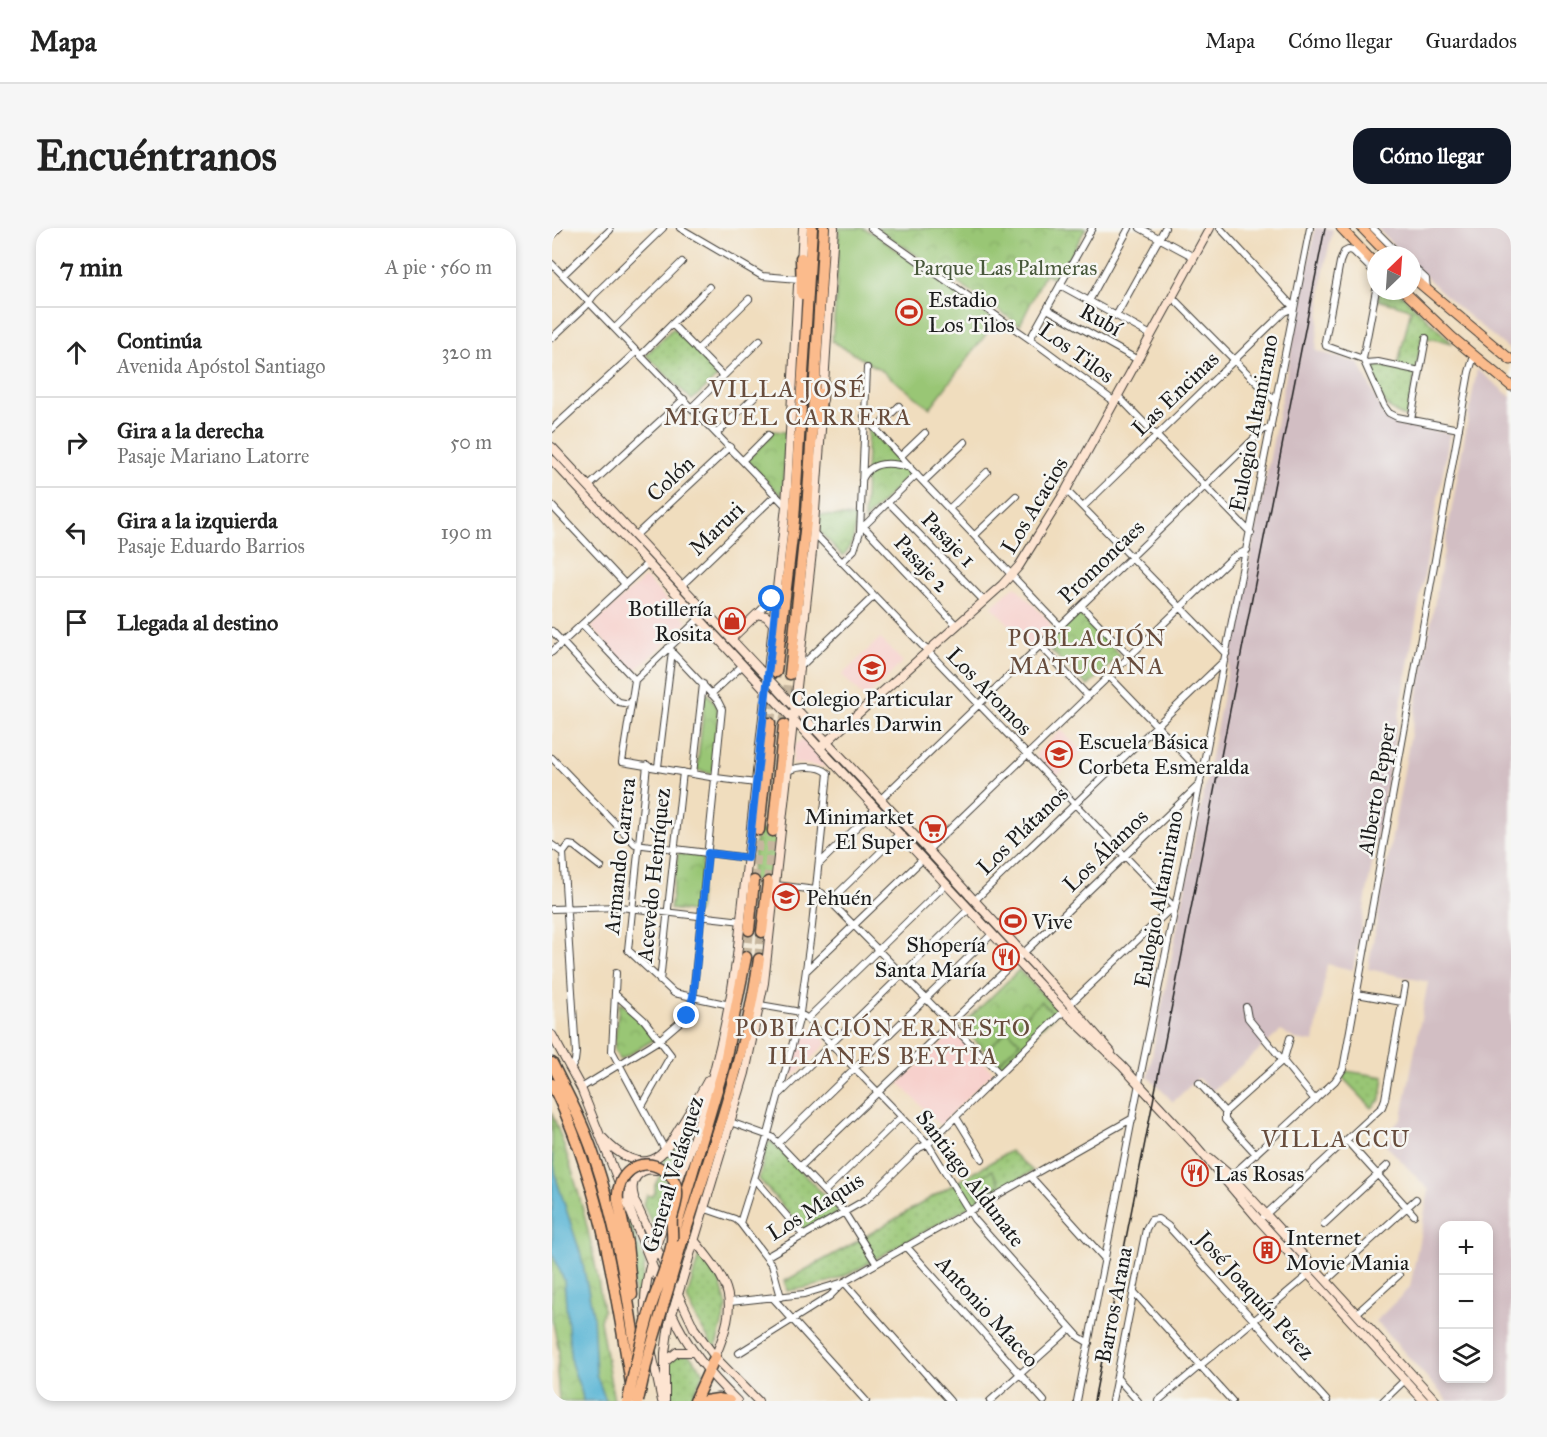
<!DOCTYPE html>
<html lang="es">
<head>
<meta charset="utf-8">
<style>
	body { margin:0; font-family:"IM FELL Great Primer",serif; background:#f6f6f6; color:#222 }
	.controls { position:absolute; right:18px; bottom:18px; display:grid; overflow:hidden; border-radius:12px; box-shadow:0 3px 9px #0003 }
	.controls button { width:54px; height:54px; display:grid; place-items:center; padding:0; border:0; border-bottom:2px solid #e0e0e0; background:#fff; color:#222; font:30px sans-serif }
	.compass { position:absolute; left:815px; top:18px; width:54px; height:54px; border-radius:50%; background:#fff; box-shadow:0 3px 9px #0003; rotate:25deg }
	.stop { position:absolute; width:18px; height:18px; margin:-14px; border:4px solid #1a73e8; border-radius:50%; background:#fff }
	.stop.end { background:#1a73e8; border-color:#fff; box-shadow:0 2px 6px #0008 }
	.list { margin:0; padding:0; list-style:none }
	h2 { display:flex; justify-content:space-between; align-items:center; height:78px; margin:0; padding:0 24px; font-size:26px }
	h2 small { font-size:20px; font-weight:400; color:#767676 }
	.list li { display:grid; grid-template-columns:39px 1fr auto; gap:18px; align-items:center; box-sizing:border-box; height:90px; padding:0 24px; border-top:2px solid #e0e0e0 }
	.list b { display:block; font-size:22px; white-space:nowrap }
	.list p { margin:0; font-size:20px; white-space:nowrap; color:#767676 }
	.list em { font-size:20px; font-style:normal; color:#767676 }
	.icon { flex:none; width:33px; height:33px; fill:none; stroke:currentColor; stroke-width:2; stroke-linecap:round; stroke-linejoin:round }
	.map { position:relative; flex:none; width:959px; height:1173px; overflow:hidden; border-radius:18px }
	header { display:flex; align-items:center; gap:36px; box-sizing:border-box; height:84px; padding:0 30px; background:#fff; border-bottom:2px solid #e0e0e0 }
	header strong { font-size:28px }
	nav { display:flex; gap:33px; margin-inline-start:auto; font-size:21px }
	.intro { display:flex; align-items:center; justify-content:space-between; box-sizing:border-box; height:144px; padding:0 36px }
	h1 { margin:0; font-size:42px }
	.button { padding:15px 27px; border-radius:18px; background:#111827; color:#fff; font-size:21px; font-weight:700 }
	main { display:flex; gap:36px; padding:0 36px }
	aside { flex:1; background:#fff; border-radius:18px; box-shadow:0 3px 9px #0003 }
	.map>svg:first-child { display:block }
</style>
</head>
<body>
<header>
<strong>Mapa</strong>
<nav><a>Mapa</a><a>Cómo llegar</a><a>Guardados</a></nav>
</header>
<div class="intro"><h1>Encuéntranos</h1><a class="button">Cómo llegar</a></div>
<main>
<aside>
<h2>7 min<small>A pie · 560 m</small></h2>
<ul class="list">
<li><svg class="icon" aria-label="ahead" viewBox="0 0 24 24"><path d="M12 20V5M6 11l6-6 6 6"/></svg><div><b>Continúa</b><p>Avenida Apóstol Santiago</p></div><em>320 m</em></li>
<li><svg class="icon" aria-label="right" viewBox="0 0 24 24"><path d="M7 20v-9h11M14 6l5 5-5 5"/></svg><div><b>Gira a la derecha</b><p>Pasaje Mariano Latorre</p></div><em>50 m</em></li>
<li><svg class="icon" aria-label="left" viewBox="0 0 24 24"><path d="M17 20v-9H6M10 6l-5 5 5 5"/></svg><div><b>Gira a la izquierda</b><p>Pasaje Eduardo Barrios</p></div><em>190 m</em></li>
<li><svg class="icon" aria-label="arrive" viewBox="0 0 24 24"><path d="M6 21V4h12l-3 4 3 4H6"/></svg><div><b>Llegada al destino</b></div></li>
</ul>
</aside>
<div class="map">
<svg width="959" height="1173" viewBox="0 0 959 1173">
	<defs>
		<pattern id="grass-dots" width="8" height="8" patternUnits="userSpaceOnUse" patternTransform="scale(1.5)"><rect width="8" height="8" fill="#99c674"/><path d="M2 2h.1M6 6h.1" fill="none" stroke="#83aa64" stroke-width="1.8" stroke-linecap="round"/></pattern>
		<pattern id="park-crowns" width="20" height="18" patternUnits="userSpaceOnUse" patternTransform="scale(1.5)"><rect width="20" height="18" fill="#99c674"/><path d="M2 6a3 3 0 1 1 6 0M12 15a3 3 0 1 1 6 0" fill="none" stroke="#83aa64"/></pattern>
	</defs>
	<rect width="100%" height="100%" fill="#f6f6f2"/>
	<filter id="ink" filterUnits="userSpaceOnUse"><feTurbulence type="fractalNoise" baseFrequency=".0167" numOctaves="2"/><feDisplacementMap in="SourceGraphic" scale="12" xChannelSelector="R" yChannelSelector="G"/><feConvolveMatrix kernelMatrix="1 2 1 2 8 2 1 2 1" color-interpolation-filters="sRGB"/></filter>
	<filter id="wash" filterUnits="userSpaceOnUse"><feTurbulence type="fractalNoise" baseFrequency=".008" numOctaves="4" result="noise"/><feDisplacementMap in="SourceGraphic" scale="24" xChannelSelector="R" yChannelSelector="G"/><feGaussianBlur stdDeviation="1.35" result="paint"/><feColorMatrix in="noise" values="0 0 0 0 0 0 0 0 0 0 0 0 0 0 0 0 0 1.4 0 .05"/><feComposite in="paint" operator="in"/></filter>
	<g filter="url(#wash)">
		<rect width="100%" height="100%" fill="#f0ddbe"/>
		<path fill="#f7d0cc" d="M91,351h4l41,43 -53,49h-2l-42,-44z
			M463,358l35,36v5l-21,19 -37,-40z
			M328,410l23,24 -38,37 -23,-24z
			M509,502l21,22 -26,25 -21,-22z
			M249,512h5l21,27 -35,-4 3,-18z
			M251,792l24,23 -41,40 15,-57z
			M402,804l39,40 -53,53 -41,-42z"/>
		<path fill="#d2bec3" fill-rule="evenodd" d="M763,0l18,1 -10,45 -7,77 43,12 26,54 11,8 54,8 -97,537 -26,-6 -13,78 -19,-3 -14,-8 -69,60 -14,-13 -25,24 -25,-26z
			M825,0h134v123l-52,-43 -47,-44v-9h-10z
			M925,141l34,28v1004h-63l-72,-80 34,-34 19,-97 -43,-45 7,-8 -2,-7 11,-13 26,-135 -60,-13zM891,998h45v152h-45z"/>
		<path fill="url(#grass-dots)" stroke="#5a7148" stroke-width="1.5" d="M828,63h18l54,52 -30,-6 -15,80c-26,-6 -28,-28 -37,-51l2,-2 25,4 14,-59 -33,-9z
			M121,100l46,47 -27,25 -46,-45z
			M794,843l38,6 -3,22 -9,9 -29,-30z
			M153,864l-17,54 -12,28 -16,-15 13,-13z
			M219,913l66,67 1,5 -33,19 -46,-53 8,-35z
			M458,923l23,20 -156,87c-31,20 -53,28 -90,33l-2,-10 71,-39z
			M109,946c4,3 7,7 7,12 1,10 -9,36 -14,42l-11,-24 4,-9 5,1 3,-3v-8z
			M75,985l18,50 -8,51 -12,-100z
			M148,1024l19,25 8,30 -12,43 -20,-33 -8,-19z
			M137,1127l15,17 -14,29h-19l-3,-36 7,-9z"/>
		<path fill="url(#park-crowns)" stroke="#5a7148" stroke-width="1.5" d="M324,0h210l-29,52 -12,-6 -25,51z
			M316,200l43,45 -47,48z
			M219,203l15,1 -4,65 -35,-37 24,-24z
			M268,287l36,2c-1,15 -2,27 -13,39l-24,-25z
			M527,385l41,42 -32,31 -42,-40z
			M156,466l9,12 1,7 -5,61 -16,-4 8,-75z
			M205,602l22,3 -5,49 -24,-2z
			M126,625l25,3 -5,57 -28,-4z
			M467,742l40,41 -58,56 -40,-41z
			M67,776h3l17,15 16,20 -35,21 -6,-10z
			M0,885c25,64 41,130 51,197l-3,11 14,80h-55l-2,-29 2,-21 -7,-33z"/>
		<path fill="#99c674" stroke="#5a7148" stroke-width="1.5" d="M287,0h23l11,5 123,88 -66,87 -49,-38 -49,-29 4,-42z
			M489,773l12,12 -22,21 -12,-12z
			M456,802l12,12 -22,21 -12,-13z
			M440,942l8,14 -22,13 -8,-14z"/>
		<path fill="#56b4d4" stroke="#396878" stroke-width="1.5" d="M0,925l5,28 24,74 12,59 3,60 10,27h-23l-1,-7 -11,-31 -7,-83 -12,-27z"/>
	</g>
	<g filter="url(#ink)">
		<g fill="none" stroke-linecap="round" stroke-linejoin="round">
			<path stroke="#c6b69e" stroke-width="10" stroke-dasharray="10 5" stroke-linecap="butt" d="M218,495l6,-51
				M232,497l6,-51
				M202,653l5,-51
				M216,654l5,-51
				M194,729l3,-27
				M207,731l3,-27"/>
			<defs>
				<path id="street" d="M128,0l82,48 37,3
					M319,0l170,119 74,55
					M588,0l54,29
					M668,0l74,80
					M821,0l27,27
					M0,7l7,-7
					M0,36l234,242
					M860,38l14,13 1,10
					M824,46l-23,-23 -5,-1 -4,2 -4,10 -15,79 1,5 37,13 21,47 5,7 8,4 62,12
					M11,47l47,-45
					M508,57l91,50
					M620,69l103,104
					M537,73l40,-73
					M495,81l91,51
					M564,88l49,-88
					M120,96l51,52
					M63,100l67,-66
					M0,110l34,-32 8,-11 69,-67
					M478,111l62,-111
					M145,122l52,-51
					M89,127l68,-68
					M811,131l13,-69
					M813,135l13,-1 42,9
					M566,168l133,137
					M140,179l68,-67
					M312,188l46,51
					M859,192l15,-82
					M0,201l85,-78
					M324,201l23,-23
					M165,205l38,-37
					M349,228l24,-23
					M191,232l25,-25
					M365,246l-51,50 -5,3 6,3 90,96
					M310,252c8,-20 30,-18 48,-12l150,158
					M372,253l41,-39
					M37,258l95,-87
					M514,262l160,164
					M336,274l96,99
					M0,278l73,78
					M531,279l201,-195 10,-4
					M398,280l37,-36
					M262,305l361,375 -8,4 -97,92
					M423,307l41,-39
					M83,308l95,-89
					M290,334l12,-12 6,-18 7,-164
					M129,358l95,-91
					M529,378l49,50
					M205,386l20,-21
					M30,396l53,56
					M0,403l63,68 4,3 11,2
					M488,417l48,51
					M0,424l96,-89
					M247,440l75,-72
					M557,448l93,97
					M83,452l-13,82 94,16 40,5
					M83,452l65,-62
					M159,466l32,-29
					M0,530l83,86 113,14
					M95,537l-19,185 46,43 56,12
					M106,539l14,-116
					M141,546l10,-90
					M329,571l382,-369 8,-3
					M0,617l11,8
					M376,622l305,-293 14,-7
					M11,625l13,200 -1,8 -4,8
					M11,625l6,-8 5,1 27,21
					M267,636l57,-56
					M224,657l40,5 6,3 178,181
					M423,672l250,-240
					M278,673l69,-67
					M0,681l68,-2 122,14
					M254,743l117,-112
					M64,745l-4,78 53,99
					M108,753l23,-209
					M805,766l45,8
					M64,767l28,25 27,35 -29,51
					M208,777l35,6 10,6 123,127 46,75 105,118 10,6
					M694,779l2,11 67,82
					M255,791l139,-135
					M647,855l26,29v8l31,34
					M29,860l78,-48 28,-24 6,-19 29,-288 -4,-8 -50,-53
					M228,866l189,-185
					M673,884l59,-53 6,-21
					M404,889l26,42
					M178,894l42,15 72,75 32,51
					M795,913l67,74
					M226,915l214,-209
					M249,938l399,-382
					M479,949l74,82
					M677,950l106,-97 8,-12 126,-697 5,-16
					M203,951l49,57
					M273,963l77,-75
					M151,980l32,11 5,4 32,42 9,32
					M712,988l118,-109 3,-8 20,-113
					M188,995l28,-89 31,-114 13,-94 16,-153c-8,-8 -30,-7 -40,-2
					M772,996l64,-59
					M354,1018l138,155
					M214,1029l101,-58 52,-51 9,-4 136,-133
					M775,1052l89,-81
					M582,1064l98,109
					M221,1070l93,103
					M178,1074l74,-8 40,-12 289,-164
					M805,1085l42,-38
					M187,1125l91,-57 14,-14 106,119
					M565,1150l21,23
					M438,1173l81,-73
					M525,1173l64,-328 34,-165 135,-680
					M560,1173l34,-172 5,-9 7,-1 10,7 159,175
					M606,1173l150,-126
					M831,1173l23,-22"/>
				<path id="secondary" d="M249,36l2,-36
					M271,172l11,-172
					M0,219l376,403 137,149 46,53
					M0,232l512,551 58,55 74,80 63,74 165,181
					M179,411l26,-25 9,2 8,9
					M271,517l179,-160 17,-19 47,-76 144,-262
					M0,807l29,53 79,197
					M51,910c13,15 38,33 57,17 10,-8 15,-21 22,-31 9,-15 18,-29 26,-44
					M658,930l21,18 205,225
					M68,948l17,30 57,122 21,29 43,44
					M124,960c6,-19 14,-38 20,-57 19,-57 33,-115 41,-175l49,-450 12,-221
					M82,969c-5,-16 5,-30 22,-27
					M142,1012c38,46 45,60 21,117
					M119,1083c16,36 38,63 66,90
					M94,1090c-6,-39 14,-81 26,-118
					M99,1121l11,52
					M113,1134l12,-10h16
					M113,1173v-48l4,-29 76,-251 19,-90 48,-431 10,-136"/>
				<path id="primary" d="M789,0l35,37
					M810,0l26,27
					M860,49l99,83
					M852,63l48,46 59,49"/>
				<path id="highway" d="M249,30l1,36
					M268,166l1,26
					M224,444l18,-152 18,-292
					M238,446l17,-162 17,-284
					M207,602l11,-107
					M221,603l11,-106
					M197,702l5,-49
					M210,704l6,-50
					M0,835c15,30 31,60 42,93 22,65 33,134 43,202
					M0,856c47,95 62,197 79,300
					M66,972l9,43 5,52
					M121,1010l51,-172 22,-109
					M129,1017c31,-94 64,-187 78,-286
					M143,1173l20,-44
					M153,1173l13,-2 11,2"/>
			</defs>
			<use href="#street" stroke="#3c3934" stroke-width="8"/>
			<use href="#secondary" stroke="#3c3934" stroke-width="10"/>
			<use href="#primary" stroke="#3c3934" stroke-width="11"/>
			<use href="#highway" stroke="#3c3934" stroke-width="13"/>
			<use href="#street" stroke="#fff" stroke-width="6"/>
			<use href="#secondary" stroke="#fde4d1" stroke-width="8"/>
			<use href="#primary" stroke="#fbbb8c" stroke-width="9"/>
			<use href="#highway" stroke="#fbbb8c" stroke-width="10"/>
			<path stroke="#1c1c1c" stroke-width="1.5" d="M542,1173l231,-1173"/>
			<defs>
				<path id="highway-bridge" d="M66,972c-3,-25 22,-45 44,-31 9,4 14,13 15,22 1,10 -3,18 -5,27 -1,8 1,16 0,23 -2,19 -15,47 -21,66 -9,31 -17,62 -23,94
					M86,1173l9,-40 34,-116"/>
			</defs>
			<use href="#highway-bridge" stroke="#3c3934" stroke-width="13" stroke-linecap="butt"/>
			<use href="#highway-bridge" stroke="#fbbb8c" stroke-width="10"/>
		</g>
	</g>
	<g fill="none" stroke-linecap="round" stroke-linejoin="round" filter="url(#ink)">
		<path stroke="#1a73e8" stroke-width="8" d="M135,788l6,-19 15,-144 40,5 29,-265 -5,6"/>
	</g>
	<defs>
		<symbol id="stadium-ring" viewBox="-11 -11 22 22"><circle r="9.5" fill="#f6f6f2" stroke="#c8321e" stroke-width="1.5"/><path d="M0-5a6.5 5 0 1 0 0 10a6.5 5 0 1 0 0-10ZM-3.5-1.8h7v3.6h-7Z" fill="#c8321e"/></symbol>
		<symbol id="shop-ring" viewBox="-11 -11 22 22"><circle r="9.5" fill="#f6f6f2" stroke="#c8321e" stroke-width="1.5"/><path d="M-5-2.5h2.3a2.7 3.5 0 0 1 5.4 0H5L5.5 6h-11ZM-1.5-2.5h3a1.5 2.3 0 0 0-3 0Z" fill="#c8321e"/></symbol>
		<symbol id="school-ring" viewBox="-11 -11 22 22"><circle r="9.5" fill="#f6f6f2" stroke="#c8321e" stroke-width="1.5"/><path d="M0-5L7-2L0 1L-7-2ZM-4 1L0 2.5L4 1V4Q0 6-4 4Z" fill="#c8321e"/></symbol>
		<symbol id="supermarket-ring" viewBox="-11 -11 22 22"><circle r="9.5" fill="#f6f6f2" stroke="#c8321e" stroke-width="1.5"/><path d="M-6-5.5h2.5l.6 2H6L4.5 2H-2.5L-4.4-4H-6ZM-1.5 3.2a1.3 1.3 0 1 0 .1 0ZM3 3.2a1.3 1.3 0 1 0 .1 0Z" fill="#c8321e"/></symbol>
		<symbol id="restaurant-ring" viewBox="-11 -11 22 22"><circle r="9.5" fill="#f6f6f2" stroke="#c8321e" stroke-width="1.5"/><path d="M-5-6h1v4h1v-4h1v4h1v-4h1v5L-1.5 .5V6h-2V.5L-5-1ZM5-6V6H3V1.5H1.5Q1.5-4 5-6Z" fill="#c8321e"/></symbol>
		<symbol id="building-ring" viewBox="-11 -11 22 22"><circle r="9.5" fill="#f6f6f2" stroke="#c8321e" stroke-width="1.5"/><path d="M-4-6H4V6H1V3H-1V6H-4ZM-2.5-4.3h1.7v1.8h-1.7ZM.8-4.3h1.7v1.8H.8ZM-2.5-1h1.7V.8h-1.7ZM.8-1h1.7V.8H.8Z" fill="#c8321e"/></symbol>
	</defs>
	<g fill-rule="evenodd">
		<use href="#stadium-ring" x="342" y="69" width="30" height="30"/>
		<use href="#shop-ring" x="165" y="378" width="30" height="30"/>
		<use href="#school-ring" x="305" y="425" width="30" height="30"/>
		<use href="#school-ring" x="492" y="511" width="30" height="30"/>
		<use href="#supermarket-ring" x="366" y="586" width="30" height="30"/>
		<use href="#school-ring" x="219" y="654" width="30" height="30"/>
		<use href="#stadium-ring" x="446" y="678" width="30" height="30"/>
		<use href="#restaurant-ring" x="439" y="714" width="30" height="30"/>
		<use href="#restaurant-ring" x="628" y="930" width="30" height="30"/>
		<use href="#building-ring" x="700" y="1007" width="30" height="30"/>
	</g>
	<g text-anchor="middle" stroke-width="5" stroke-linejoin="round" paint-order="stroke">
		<g font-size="22" fill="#48583b" stroke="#f6f6f2">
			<text x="453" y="47">Parque Las Palmeras</text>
		</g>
		<g font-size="22" fill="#1c1c1c" stroke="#f6f6f2" text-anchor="start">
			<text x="376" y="79">Estadio<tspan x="376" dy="25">Los Tilos</tspan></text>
			<text x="160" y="388" text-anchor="end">Botillería<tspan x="160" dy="25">Rosita</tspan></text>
			<text x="320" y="478" text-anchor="middle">Colegio Particular<tspan x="320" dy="25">Charles Darwin</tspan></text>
			<text x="526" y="521">Escuela Básica<tspan x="526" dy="25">Corbeta Esmeralda</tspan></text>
			<text x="362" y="596" text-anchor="end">Minimarket<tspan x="362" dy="25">El Super</tspan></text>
			<text x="254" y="677">Pehuén</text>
			<text x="480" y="701">Vive</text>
			<text x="434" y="724" text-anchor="end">Shopería<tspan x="434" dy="25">Santa María</tspan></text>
			<text x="662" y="953">Las Rosas</text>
			<text x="734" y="1017">Internet<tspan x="734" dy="25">Movie Mania</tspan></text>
		</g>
		<g font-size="22" fill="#1c1c1c" stroke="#f6f6f2">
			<text transform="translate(549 91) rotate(29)" y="8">Rubí</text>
			<text transform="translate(525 124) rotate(36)" y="8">Los Tilos</text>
			<text transform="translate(623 165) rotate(-44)" y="8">Las Encinas</text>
			<text transform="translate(701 195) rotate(-79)" y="8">Eulogio Altamirano</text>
			<text transform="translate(118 250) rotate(-43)" y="8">Colón</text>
			<text transform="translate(482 277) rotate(-59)" y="8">Los Acacios</text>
			<text transform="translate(164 300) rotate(-44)" y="8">Maruri</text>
			<text transform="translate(397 311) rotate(46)" y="8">Pasaje 1</text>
			<text transform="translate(549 333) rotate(-44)" y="8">Promoncaes</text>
			<text transform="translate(370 335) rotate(47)" y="8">Pasaje 2</text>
			<text transform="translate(438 463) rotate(46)" y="8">Los Aromos</text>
			<text transform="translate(824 561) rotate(-80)" y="8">Alberto Pepper</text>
			<text transform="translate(470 602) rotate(-44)" y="8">Los Plátanos</text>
			<text transform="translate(553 622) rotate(-44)" y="8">Los Álamos</text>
			<text transform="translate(67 628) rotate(-84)" y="8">Armando Carrera</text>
			<text transform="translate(101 647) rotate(-84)" y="8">Acevedo Henríquez</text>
			<text transform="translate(606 671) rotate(-79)" y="8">Eulogio Altamirano</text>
			<text transform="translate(120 946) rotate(-73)" y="8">General Velásquez</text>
			<text transform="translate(419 950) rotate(53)" y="8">Santiago Aldunate</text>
			<text transform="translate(263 978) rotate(-32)" y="8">Los Maquis</text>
			<text transform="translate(704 1067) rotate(48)" y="8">José Joaquín Pérez</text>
			<text transform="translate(561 1077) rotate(-79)" y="8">Barros Arana</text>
			<text transform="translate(436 1083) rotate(48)" y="8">Antonio Maceo</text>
		</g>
		<g font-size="24" letter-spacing="1.5" fill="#674c3c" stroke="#f6f6f2">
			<text x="236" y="169">VILLA JOSÉ<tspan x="236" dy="28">MIGUEL CARRERA</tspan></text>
			<text x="535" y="418">POBLACIÓN<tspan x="535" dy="28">MATUCANA</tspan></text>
			<text x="331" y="808">POBLACIÓN ERNESTO<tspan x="331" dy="28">ILLANES BEYTIA</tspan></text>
			<text x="784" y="919">VILLA CCU</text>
		</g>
	</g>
</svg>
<div class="controls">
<button>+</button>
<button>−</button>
<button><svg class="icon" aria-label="layers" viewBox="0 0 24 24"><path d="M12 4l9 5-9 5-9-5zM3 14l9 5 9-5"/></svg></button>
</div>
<svg class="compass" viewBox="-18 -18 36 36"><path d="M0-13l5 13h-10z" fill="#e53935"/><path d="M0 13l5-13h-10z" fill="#767676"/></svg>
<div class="stop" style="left:220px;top:371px"></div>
<div class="stop end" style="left:135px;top:788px"></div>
</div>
</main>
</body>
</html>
